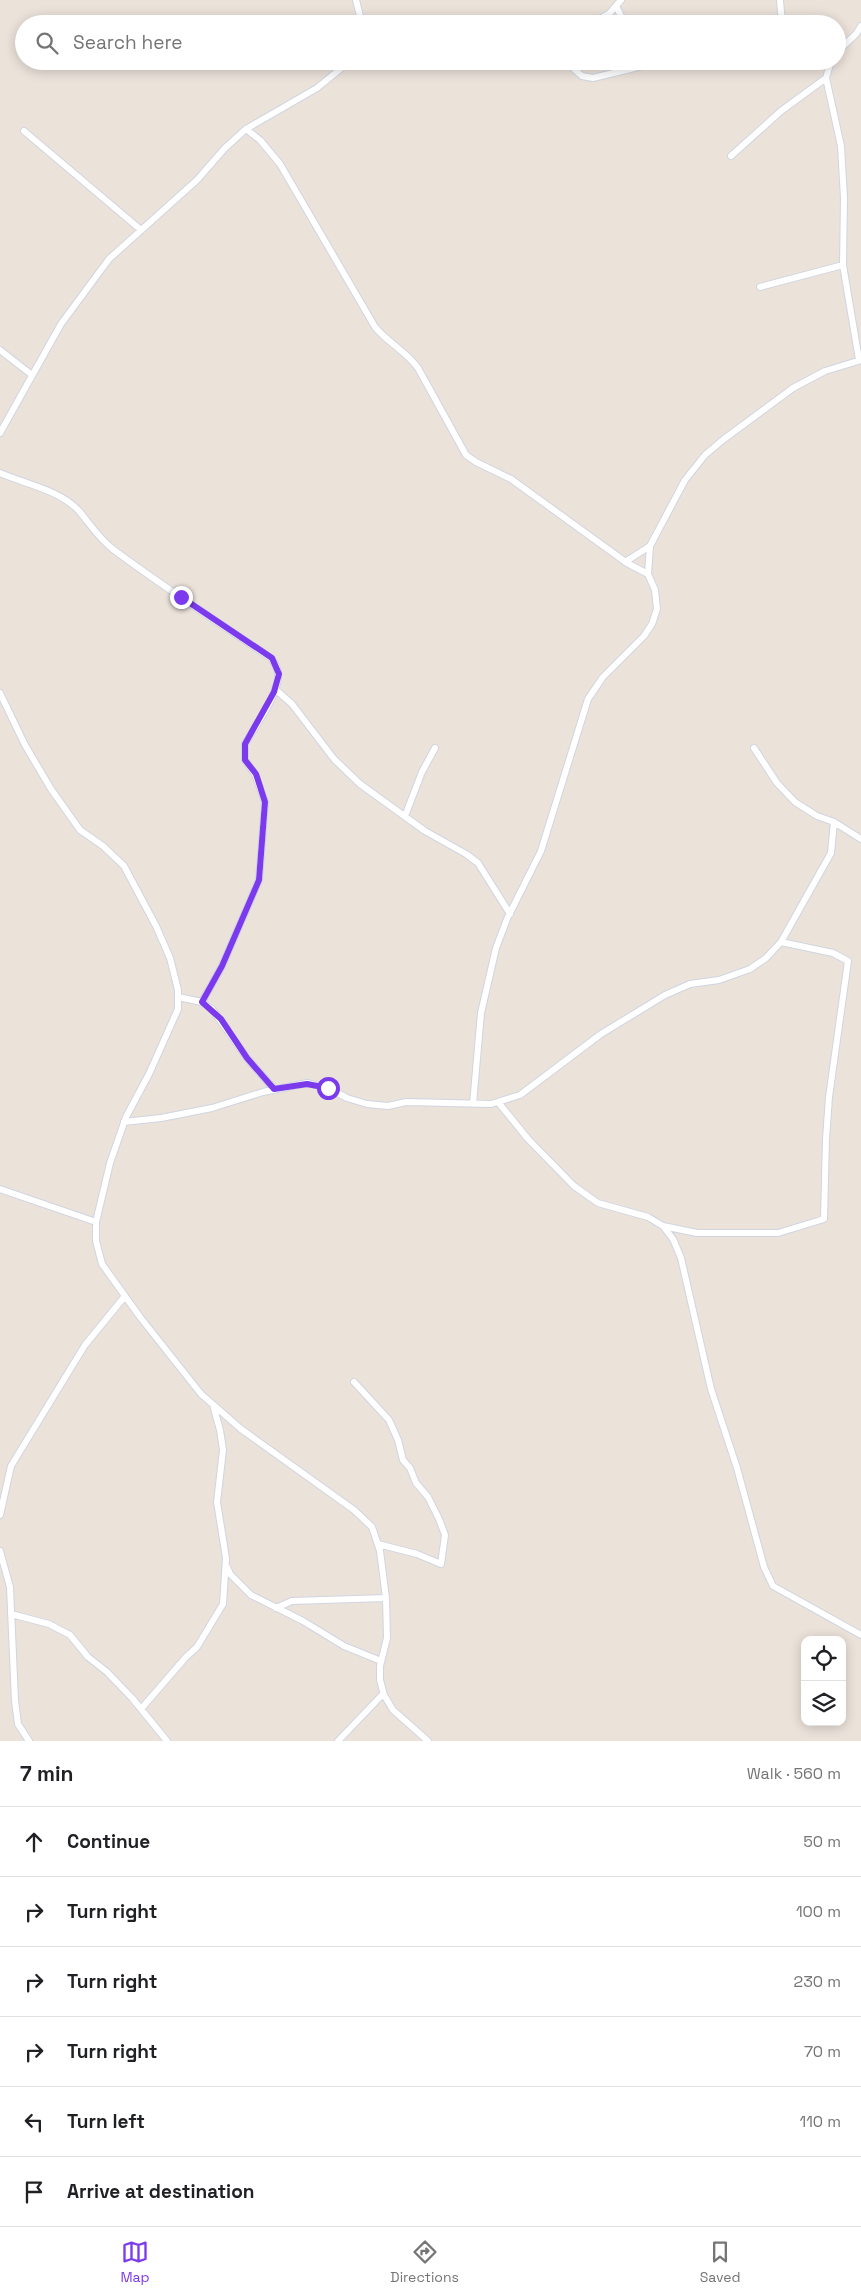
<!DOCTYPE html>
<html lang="en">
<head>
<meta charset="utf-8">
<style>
	body { margin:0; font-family:"Space Grotesk",sans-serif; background:#f2f2f2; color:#202124 }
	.controls { position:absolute; right:15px; bottom:15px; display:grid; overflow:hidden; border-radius:10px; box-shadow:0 2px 12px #0003 }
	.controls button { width:45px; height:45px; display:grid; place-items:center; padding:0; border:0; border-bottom:1px solid #e0e0e0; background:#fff; color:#202124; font:25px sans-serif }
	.stop { position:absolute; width:15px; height:15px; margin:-11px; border:4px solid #7c3aed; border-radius:50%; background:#fff }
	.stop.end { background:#7c3aed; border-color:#fff; box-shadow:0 1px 5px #0008 }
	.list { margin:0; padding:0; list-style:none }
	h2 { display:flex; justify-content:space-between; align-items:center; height:65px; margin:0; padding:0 20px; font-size:21px }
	h2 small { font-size:16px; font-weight:400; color:#757577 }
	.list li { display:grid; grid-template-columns:32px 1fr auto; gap:15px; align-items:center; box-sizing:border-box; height:70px; padding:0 20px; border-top:1px solid #e0e0e0 }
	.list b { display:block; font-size:19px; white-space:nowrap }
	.list em { font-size:16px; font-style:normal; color:#757577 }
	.icon { flex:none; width:28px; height:28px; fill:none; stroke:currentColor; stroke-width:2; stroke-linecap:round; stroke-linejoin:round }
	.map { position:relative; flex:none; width:861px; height:1741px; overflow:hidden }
	.search { position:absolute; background:#fff; box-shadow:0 2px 12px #0003; left:15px; right:15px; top:15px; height:55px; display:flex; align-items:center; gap:12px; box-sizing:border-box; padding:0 18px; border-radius:28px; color:#757577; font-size:19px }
	.sheet { height:485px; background:#fff }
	nav { display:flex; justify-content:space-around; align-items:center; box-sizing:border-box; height:70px; border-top:1px solid #e0e0e0; background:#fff; font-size:14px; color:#757577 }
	nav a { display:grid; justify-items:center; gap:2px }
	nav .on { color:#7c3aed }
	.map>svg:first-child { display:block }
</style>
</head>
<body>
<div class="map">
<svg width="861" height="1741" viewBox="0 0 861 1741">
	<rect width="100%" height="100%" fill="#ebe2da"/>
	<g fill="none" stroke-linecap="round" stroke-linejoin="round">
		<defs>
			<path id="street" d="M356,0l6,24
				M780,0l2,24
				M616,6l9,18
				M590,24l19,-10 12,-14
				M837,52l19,-18 5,-8
				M565,61l17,15 11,2 70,-17
				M831,61l-5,17 15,68 3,52 -1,67 16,95
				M246,129l14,11 20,24 95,163c13,16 31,24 43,41l48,87 10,7 35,17 116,84 21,11
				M24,131l117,99
				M731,156l50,-45 45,-33
				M760,287l83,-22
				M0,350l32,25
				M0,433l61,-109 48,-65 88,-79 28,-32 21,-19 71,-41 33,-27
				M0,473c25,11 60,17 79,38 12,14 20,28 35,39 51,38 105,73 157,108 4,6 8,11 7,18 0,20 -23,50 -33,68v16l10,14 10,28 -6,78 -37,86 -20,36
				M625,562l25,-16
				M275,689l17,15 42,55 26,25 65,47 41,23 12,9 32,51
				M0,693l25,52 26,44 29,41 23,16 21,20 32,60 14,32 8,32v19l-29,65 -23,43 -16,46 -14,59v19l6,23 38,53 61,77 40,35 113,81 18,17 8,24 6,47 1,40 -7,28v14l4,15 9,15 35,31
				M754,748l23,35 18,19 22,14 17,6 27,17
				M405,816l17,-44 13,-24
				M178,997l24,5 10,7 35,49 27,31
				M498,1102l30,37 46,47 24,17 50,14 15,9 10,13 8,19 30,131 26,79 27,99 9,19 88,49
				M473,1104l8,-91 15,-65 11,-29 34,-68 47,-152 15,-22 41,-41 8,-12 5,-15 -2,-19 -7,-16 2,-28 35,-66 20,-25 19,-16 69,-51 32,-17 36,-11
				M124,1122l37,-4 51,-10 51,-16 44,-9 21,5 19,10 20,6 21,2 18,-4 85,2 29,-9 81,-61 64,-39 25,-11 29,-4 31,-11 16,-11 15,-16 50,-89 3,-31
				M0,1189l96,33
				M663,1226l34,7h81l46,-14 2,-80 3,-42 19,-136 -15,-8 -52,-11
				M354,1382l35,38 9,20 5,20 7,8 6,15 12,14 11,22 6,16 -4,29 -24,-10 -39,-10
				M0,1515l11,-49 74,-121 40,-49
				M0,1551l10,36 5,114 3,23 11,17
				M227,1567l3,7 21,21 52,26 41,25 37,15
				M276,1608l16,-7 94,-3
				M11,1614l38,10 21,11 18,22 19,15 25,26 35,43
				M141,1709l45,-52 11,-10 26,-43 3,-46 -9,-56 6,-52 -3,-20 -7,-25
				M338,1741l45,-47"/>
		</defs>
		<use href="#street" stroke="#d0d5e2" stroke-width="8"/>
		<use href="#street" stroke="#fff" stroke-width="6"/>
	</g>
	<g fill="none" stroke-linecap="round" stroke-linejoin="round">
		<path stroke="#7c3aed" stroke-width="6" d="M181,597l91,61 7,16 -5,18 -29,52v16l11,14 9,28 -6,78 -37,86 -20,36 19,17 26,39 27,31 33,-5 21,4"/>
	</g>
</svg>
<div class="controls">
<button><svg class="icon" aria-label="locate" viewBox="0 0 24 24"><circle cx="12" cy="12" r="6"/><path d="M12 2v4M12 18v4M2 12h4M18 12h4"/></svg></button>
<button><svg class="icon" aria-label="layers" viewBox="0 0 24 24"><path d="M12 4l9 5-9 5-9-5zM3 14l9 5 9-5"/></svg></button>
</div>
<div class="stop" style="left:328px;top:1088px"></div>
<div class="stop end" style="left:181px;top:597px"></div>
<div class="search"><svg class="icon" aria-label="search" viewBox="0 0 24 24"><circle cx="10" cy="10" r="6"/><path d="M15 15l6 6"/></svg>Search here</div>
</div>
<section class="sheet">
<h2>7 min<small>Walk · 560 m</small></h2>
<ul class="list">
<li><svg class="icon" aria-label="ahead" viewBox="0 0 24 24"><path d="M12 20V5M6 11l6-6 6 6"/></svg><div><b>Continue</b></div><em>50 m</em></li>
<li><svg class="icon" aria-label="right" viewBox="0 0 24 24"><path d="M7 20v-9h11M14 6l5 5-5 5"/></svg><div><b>Turn right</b></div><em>100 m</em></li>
<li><svg class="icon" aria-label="right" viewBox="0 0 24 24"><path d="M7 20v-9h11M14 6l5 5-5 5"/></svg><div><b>Turn right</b></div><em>230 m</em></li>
<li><svg class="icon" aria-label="right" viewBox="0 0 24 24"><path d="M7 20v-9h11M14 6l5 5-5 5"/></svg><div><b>Turn right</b></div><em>70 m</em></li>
<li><svg class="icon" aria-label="left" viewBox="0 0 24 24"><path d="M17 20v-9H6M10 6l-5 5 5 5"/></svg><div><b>Turn left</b></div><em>110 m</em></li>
<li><svg class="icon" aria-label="arrive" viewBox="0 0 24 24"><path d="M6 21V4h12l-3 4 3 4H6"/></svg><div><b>Arrive at destination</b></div></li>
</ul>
</section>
<nav>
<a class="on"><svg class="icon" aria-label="map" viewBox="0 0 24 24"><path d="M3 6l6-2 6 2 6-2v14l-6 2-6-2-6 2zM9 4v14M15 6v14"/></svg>Map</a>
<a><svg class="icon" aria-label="directions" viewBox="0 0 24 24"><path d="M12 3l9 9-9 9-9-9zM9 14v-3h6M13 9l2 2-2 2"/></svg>Directions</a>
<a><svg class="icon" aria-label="saved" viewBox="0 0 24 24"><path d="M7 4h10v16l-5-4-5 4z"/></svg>Saved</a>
</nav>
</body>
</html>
